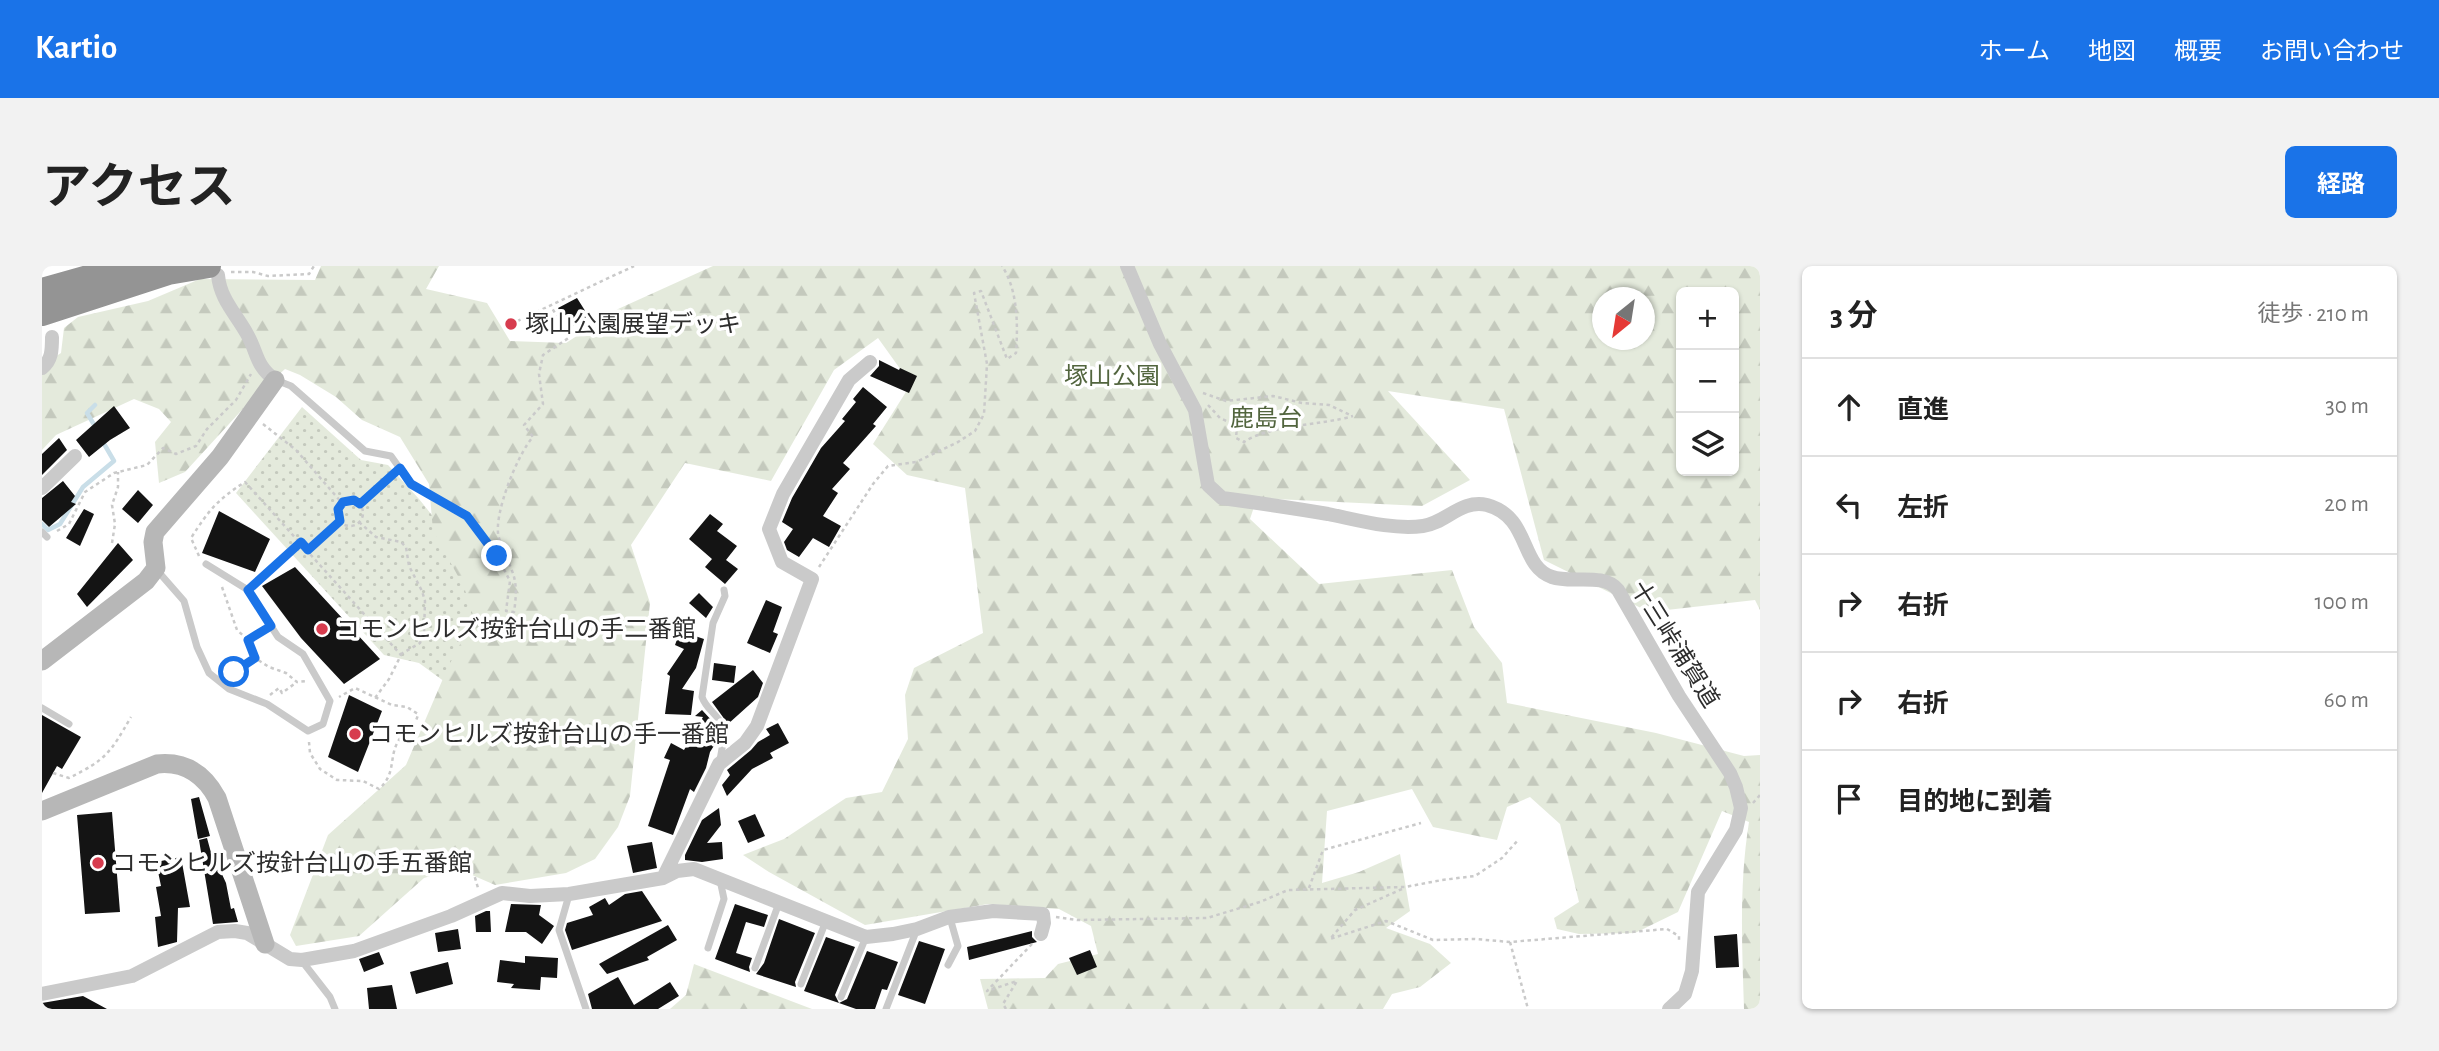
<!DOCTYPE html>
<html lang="ja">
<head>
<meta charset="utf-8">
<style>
	body { margin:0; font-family:"Alegreya Sans","Noto Sans JP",sans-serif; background:#f2f2f2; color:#222 }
	.controls { position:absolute; right:21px; top:21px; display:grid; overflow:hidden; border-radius:10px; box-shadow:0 2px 5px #0004 }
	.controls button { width:63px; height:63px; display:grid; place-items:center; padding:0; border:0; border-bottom:2px solid #e0e0e0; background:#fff; color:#222; font:35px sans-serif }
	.compass { position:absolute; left:1550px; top:21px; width:63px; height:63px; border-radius:50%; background:#fff; box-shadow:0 2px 5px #0004; rotate:210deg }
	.stop { position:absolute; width:21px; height:21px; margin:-16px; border:5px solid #1a73e8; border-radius:50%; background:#fff }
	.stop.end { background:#1a73e8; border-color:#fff; box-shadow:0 2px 7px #0008 }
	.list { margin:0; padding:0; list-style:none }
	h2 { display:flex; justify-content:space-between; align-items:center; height:91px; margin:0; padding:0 28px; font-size:30px }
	h2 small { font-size:23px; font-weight:400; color:#767676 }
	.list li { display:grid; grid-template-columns:46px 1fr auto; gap:21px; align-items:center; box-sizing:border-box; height:98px; padding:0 28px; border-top:2px solid #e0e0e0 }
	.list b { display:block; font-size:26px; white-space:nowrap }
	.list em { font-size:23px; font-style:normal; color:#767676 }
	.icon { flex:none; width:38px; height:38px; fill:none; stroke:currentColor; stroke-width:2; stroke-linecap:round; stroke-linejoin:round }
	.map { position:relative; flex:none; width:1718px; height:743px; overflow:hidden; border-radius:10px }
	header { display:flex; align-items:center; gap:42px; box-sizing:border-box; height:98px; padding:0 35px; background:#1a73e8; color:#fff }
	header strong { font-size:33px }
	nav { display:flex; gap:38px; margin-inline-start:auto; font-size:24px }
	.intro { display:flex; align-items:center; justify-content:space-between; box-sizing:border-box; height:168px; padding:0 42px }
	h1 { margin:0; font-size:49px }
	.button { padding:18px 32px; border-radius:10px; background:#1a73e8; color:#fff; font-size:24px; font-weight:700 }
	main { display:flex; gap:42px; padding:0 42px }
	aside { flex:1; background:#fff; border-radius:10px; box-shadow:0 2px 5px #0004 }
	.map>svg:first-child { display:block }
</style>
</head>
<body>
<header>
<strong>Kartio</strong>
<nav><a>ホーム</a><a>地図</a><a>概要</a><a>お問い合わせ</a></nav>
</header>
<div class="intro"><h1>アクセス</h1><a class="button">経路</a></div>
<main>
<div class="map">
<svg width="1718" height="743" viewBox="0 0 1718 743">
	<defs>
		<pattern id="grass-dots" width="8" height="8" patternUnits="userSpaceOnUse" patternTransform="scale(1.75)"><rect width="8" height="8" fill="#e4eadc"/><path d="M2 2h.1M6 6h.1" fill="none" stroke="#c4c9bd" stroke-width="1.8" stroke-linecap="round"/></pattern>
		<pattern id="forest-firs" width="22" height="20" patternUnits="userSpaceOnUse" patternTransform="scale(1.75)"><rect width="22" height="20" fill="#e4eadc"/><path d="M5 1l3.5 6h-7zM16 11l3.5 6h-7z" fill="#c4c9bd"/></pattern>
	</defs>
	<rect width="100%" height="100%" fill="#fff"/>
	<path fill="url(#grass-dots)" d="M260,141l59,53 27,5 31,34 74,92 -37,99 -37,-27 -35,-8 -148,-162z"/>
	<path fill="url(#forest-firs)" fill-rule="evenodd" d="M279,0h118l-13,23 61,14 23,38 56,2 52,-34 95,-43h1047v344l-5,-10 -106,12 -105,-52 -40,-151 -116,-18 82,89 -48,26 -165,-8 -7,21 69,65 133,-14 22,57 28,36 5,40 149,30 88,23 16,-1v254h-16c-2,-62 -5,-125 5,-187l-27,-11 -44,101 -43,21 -56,1 -22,-5 -3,-11 25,-16 -19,-78 -30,-27 -23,10 -10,33 -64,-13 -21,-38 -85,22 -5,72 37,-11 41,-18 10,57 -24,17 44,16 21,19 -31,24 -28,7 -9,15h-395l-8,-30 65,-1 13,-14 40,-10 -7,-28 -32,-17 -71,-5 -123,21 -96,-53 -26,-17 41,-16 62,-41 36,-6 26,-53 -3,-44 9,-27 69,-35 -18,-145 -58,-13 -34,-31 38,-60 -33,-46 -44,32 -63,111 -86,-18 -54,82 19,58 -20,193 -12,31 -23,32 -29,14 -71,12 -39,-17 -32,10 -65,58 -63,10 -6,-11 38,-100 78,-70 42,-98 26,-49 -10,-31 -31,-56 -4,-47 -29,-47 -38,-17 -26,-23 -36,-22 -15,-6 -34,31 -66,72 -26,11 -4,-41 16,-20 -12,-13 -25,-10 -78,36 -14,15v-85l19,-12 3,-25 14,-11 70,-16 52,-22 115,1zM1639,26h53v179h-53zM1560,32h42v42h-42z
		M652,698l118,45h-142l16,-14z"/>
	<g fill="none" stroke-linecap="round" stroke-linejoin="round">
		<path stroke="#c9dee8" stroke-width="4.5" d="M53,139l-8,8 9,15
			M0,258l6,6 12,-6 23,-37 31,-26 -11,-19"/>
	</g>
	<path fill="#141414" d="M535,32l12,19 -20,11 -11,-20z
		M837,94l20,10 1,-2 17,8 -8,17 -39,-17 9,-10z
		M821,121l24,20 -14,17 3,2 -33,37 7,6 -18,20 6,4 -15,23 18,10 -12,21 -16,-9 -14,19 -12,-7 -3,-8 9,-13 -11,-7 10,-24 29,-50 24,-27 -3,-2 14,-17 -3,-3z
		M72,140l16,22 -20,12 -21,17 -13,-17z
		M17,172l8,12 -25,25v-21z
		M21,215l12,15 -4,6 5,2 -27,23 -7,-7v-22z
		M96,224l15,15 -15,18 -16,-14z
		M42,243l10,5 -14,32 -14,-8z
		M177,245l51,28 -15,33 -53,-19z
		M668,248l13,10 -6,7 20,15 -11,14 12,9 -13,15 -20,-17 7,-8 -23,-20z
		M76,277l15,17 -46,47 -10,-13z
		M253,301l85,92 -36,25 -43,-46 -39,-52z
		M657,327l14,14 -7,11 -17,-15z
		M724,334l16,7 -9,25 5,2 -8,19 -23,-10z
		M638,365l24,8 -8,29 -14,21 12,2 -3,24 -26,-1 5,-38 -3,-2 17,-25 -9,-4z
		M672,397l22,3 -2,17 -22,-3z
		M711,404l10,13 -5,14 -30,27 -16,-22z
		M307,429l33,16 -24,61 -30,-15z
		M660,444l12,13 3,11v7l-7,11 -4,16 -12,24 -4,-3 -17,46 -25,-9 22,-66 -6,-2 7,-15 13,7 19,-33 -8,-1z
		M0,449l39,22 -19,32 -5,-3 -15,27z
		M736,457l11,20 -19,10 3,5 -21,11 -25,27 -5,-11 8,-10 -3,-5 24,-20 7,-8 12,-7 -4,-6z
		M157,531l11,39 -12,3 -7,-40z
		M677,542l2,17 -14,18 15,-1 1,17 -21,3 -17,-2v-5l17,-35z
		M70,546l8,100 -35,2 -8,-99z
		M713,548l10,22 -17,7 -10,-22z
		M165,572l6,22 2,-1 11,24 5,26 3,-1 4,14 -25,2 -14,-84z
		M610,576l5,26 -24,5 -6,-27z
		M139,591l9,50 -12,1 -1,34 -19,5 -3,-30 6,-1 -5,-29 5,-1 -5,-24z
		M600,625l20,30 -90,29 -7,-20 2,-7 26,-8 -4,-8 16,-9 4,7 16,-11z
		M469,638l30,1 -2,10 15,11 -12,18 -16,-12h-21z
		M693,638l33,11 -4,12 -18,-5 -10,31 16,5 -3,9 1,5 -35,-13z
		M444,645h4l1,21h-15l-1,-16z
		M737,653l36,14 -20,49 1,5 -40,-13 8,-11z
		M626,659l9,15 -30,17 2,3 -42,14 -8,-10z
		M416,663l3,20 -23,3 -3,-19z
		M990,665v6l5,5 -68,18 -2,-13z
		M1695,668l2,33 -23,1 -2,-32z
		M784,671l29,10 -20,48 4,8 -35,-12z
		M877,675l26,8 -20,55 -27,-9z
		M1048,684l7,17 -20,8 -8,-17z
		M825,685l31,11 -11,28 -5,-1 -7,20h-19l-17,-6 8,-4z
		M337,686l5,12 -20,8 -5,-13z
		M483,690l33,2 -1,20 -16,-1 -1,13 -29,-2 3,-4 -17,-2 3,-22 25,3z
		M406,696l5,22 -37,10 -6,-22z
		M576,711l16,28 36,-23 9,14 -21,13h-66l-4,-15z
		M350,719l5,24h-28l-2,-21z
		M41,730l24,13h-65v-6z"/>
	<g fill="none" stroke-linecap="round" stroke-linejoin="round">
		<path stroke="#cacaca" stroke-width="2.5" stroke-dasharray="3.5 3.5" stroke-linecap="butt" d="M189,6h22l15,4 41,-2 5,-8
			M469,58l123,-58
			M1161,127l23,8 47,-5 29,7 27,2 23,11
			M1166,139l12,13 17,8 -1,12 8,4c25,-17 79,-17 109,-26
			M221,158l33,26 46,53
			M378,223l47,27 30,40 13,25 -4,30 8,1c6,-39 -4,-40 -15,-74 -7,-21 19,-85 34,-101l-9,-12 19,-21 -4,-30 4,-19 27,-18 -20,-32
			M295 247a13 13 0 1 1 26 0a13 13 0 1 1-26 0Z
			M319,237l31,-28
			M317,256l17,15 25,5 5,5 3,19 13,25 3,10 -1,32 -4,10 -19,11
			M15,265l12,-7 16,-32 29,-19 33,-8 16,-17 13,6 20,-8 11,-17 29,-29 15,-26
			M70,277l3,-19 -3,-19 6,-18v-15
			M267,284l31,-29
			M157,290l-8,-18c18,-28 26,-38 54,-56l156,173 -12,24 -14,19
			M777,301l54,-83 15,-18 28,-4 42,-20 17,-11 9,-17 3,-50 -13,-71 7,-2 26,68 9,-6c2,-28 2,-63 -14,-87
			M215,317l44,-41
			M180,321l15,43 11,10 7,18 14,9 17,6 11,9 11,-1
			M206,374l14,-8
			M182,404l10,2 21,-14
			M228,429l9,-7 3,5 15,-11
			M267,476l1,11 10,16 17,11 26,1 16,8c19,-17 8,-34 22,-52 7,-10 15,-11 17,-23l-11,-7 -15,-2 -37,-17 -16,9
			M11,507l16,5c38,-19 41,-25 62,-61
			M1711,537l7,-8
			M427,591l9,31
			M1267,622l14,-38 98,-27
			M1360,623l-47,21 -25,29 56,-18 47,19 42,-1 35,3 157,-13 12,7v4
			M1014,651l21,3 130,-2 53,-16 28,-12 117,-3 37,-7 33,-4 27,-18 17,-19
			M1468,676l18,67
			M964,743l-3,-5 14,-23 -30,10 45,-47"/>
		<path stroke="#cacaca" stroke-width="7" d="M234,114l15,6 74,65 26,5 20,28
			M0,266l5,5
			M114,303l28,32 13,46 12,26 20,16 38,15 41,27 15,-7 7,-23 -27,-47 -25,-17 -30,-47 -42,-26
			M0,442l27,16
			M678,494c2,-12 7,-30 -1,-40 -6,-9 -13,-12 -17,-23l11,-74 12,-27 -1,-6
			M527,629l-10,35 27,79
			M666,682l16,-49 -4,-19
			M260,695l28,36 5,12
			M906,699l10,-19 -8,-28
			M713,702l24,-65
			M759,718l25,-63
			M799,731l25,-60
			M844,743l31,-80"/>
		<path stroke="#cacaca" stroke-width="14" d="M1085,0l33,78 35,66 13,75 14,13c36,5 71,10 106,16 30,6 64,16 95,12 23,-3 38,-27 64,-21 44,12 32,61 65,72 20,7 51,-5 66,13l61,106 51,77 6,14 5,21 -5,22 -38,62 -6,79 -7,23 -16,15
			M176,9c2,24 18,39 29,59 11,19 8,31 28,46
			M0,102c10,-8 10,-18 10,-31
			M0,222l33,-32
			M621,612l56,-114 26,-21 12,-17 55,-147 -30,-17 -13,-33 14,-35 66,-114 21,-18
			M0,728l90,-18 86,-44 17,-1 12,2 43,26 12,1 52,-9 97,-35 51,-23 28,3 39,-2 94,-16 14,-7 17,-2 172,68 27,-3 24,-5 32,-12 44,-6 50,3 1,9 -3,11"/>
		<path stroke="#b7b7b7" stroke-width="19" d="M0,395l104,-80 10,-13 -3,-26 2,-10 65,-75 55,-77
			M0,545l115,-47c28,-3 47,10 60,34l48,146"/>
		<path stroke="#949494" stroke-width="24" d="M0,24l46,-13 52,-8
			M0,48l126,-41 41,-7"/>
	</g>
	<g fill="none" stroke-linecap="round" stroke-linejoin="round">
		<path stroke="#1a73e8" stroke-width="9" d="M192,406l21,-14 -7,-18 23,-14 -23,-36 53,-48 7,8 32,-29 -2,-12 5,-7 11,-2 6,4 40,-36 11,16 56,32 30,40"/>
	</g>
	<g fill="#d73c4e" stroke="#fff" stroke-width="2.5">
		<circle cx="469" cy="58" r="7"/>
		<circle cx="280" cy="363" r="7"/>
		<circle cx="313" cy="468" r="7"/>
		<circle cx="56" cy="597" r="7"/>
	</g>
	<g text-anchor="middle" stroke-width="7" stroke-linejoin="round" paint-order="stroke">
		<g font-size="24" fill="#2d2d2d" stroke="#fff" text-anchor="start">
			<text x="483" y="66">塚山公園展望デッキ</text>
			<text x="294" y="371">コモンヒルズ按針台山の手二番館</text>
			<text x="327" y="476">コモンヒルズ按針台山の手一番館</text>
			<text x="70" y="605">コモンヒルズ按針台山の手五番館</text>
		</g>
		<g font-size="24" fill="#52653e" stroke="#fff">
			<text x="1070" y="118">塚山公園</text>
			<text x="1224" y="160">鹿島台</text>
		</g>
		<g font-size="24" fill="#2d2d2d" stroke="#fff">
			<text transform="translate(1633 378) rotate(58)" y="8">十三峠浦賀道</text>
		</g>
	</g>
</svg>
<div class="controls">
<button>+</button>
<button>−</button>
<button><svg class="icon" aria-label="layers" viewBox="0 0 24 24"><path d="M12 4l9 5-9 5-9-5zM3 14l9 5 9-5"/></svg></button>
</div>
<svg class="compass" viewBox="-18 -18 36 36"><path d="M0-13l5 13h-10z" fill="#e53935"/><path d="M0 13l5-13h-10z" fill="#767676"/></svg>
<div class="stop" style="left:192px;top:406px"></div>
<div class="stop end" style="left:455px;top:290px"></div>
</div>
<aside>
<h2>3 分<small>徒歩 · 210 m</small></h2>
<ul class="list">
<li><svg class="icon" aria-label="ahead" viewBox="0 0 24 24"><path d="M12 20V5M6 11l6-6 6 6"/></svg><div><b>直進</b></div><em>30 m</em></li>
<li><svg class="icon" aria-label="left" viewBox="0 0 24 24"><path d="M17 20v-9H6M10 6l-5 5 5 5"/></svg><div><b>左折</b></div><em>20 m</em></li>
<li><svg class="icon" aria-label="right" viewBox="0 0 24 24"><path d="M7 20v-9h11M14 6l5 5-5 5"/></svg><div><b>右折</b></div><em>100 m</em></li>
<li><svg class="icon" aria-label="right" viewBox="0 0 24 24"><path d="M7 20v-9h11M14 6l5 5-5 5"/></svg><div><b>右折</b></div><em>60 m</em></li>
<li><svg class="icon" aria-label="arrive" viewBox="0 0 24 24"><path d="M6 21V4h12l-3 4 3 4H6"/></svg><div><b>目的地に到着</b></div></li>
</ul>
</aside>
</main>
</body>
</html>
